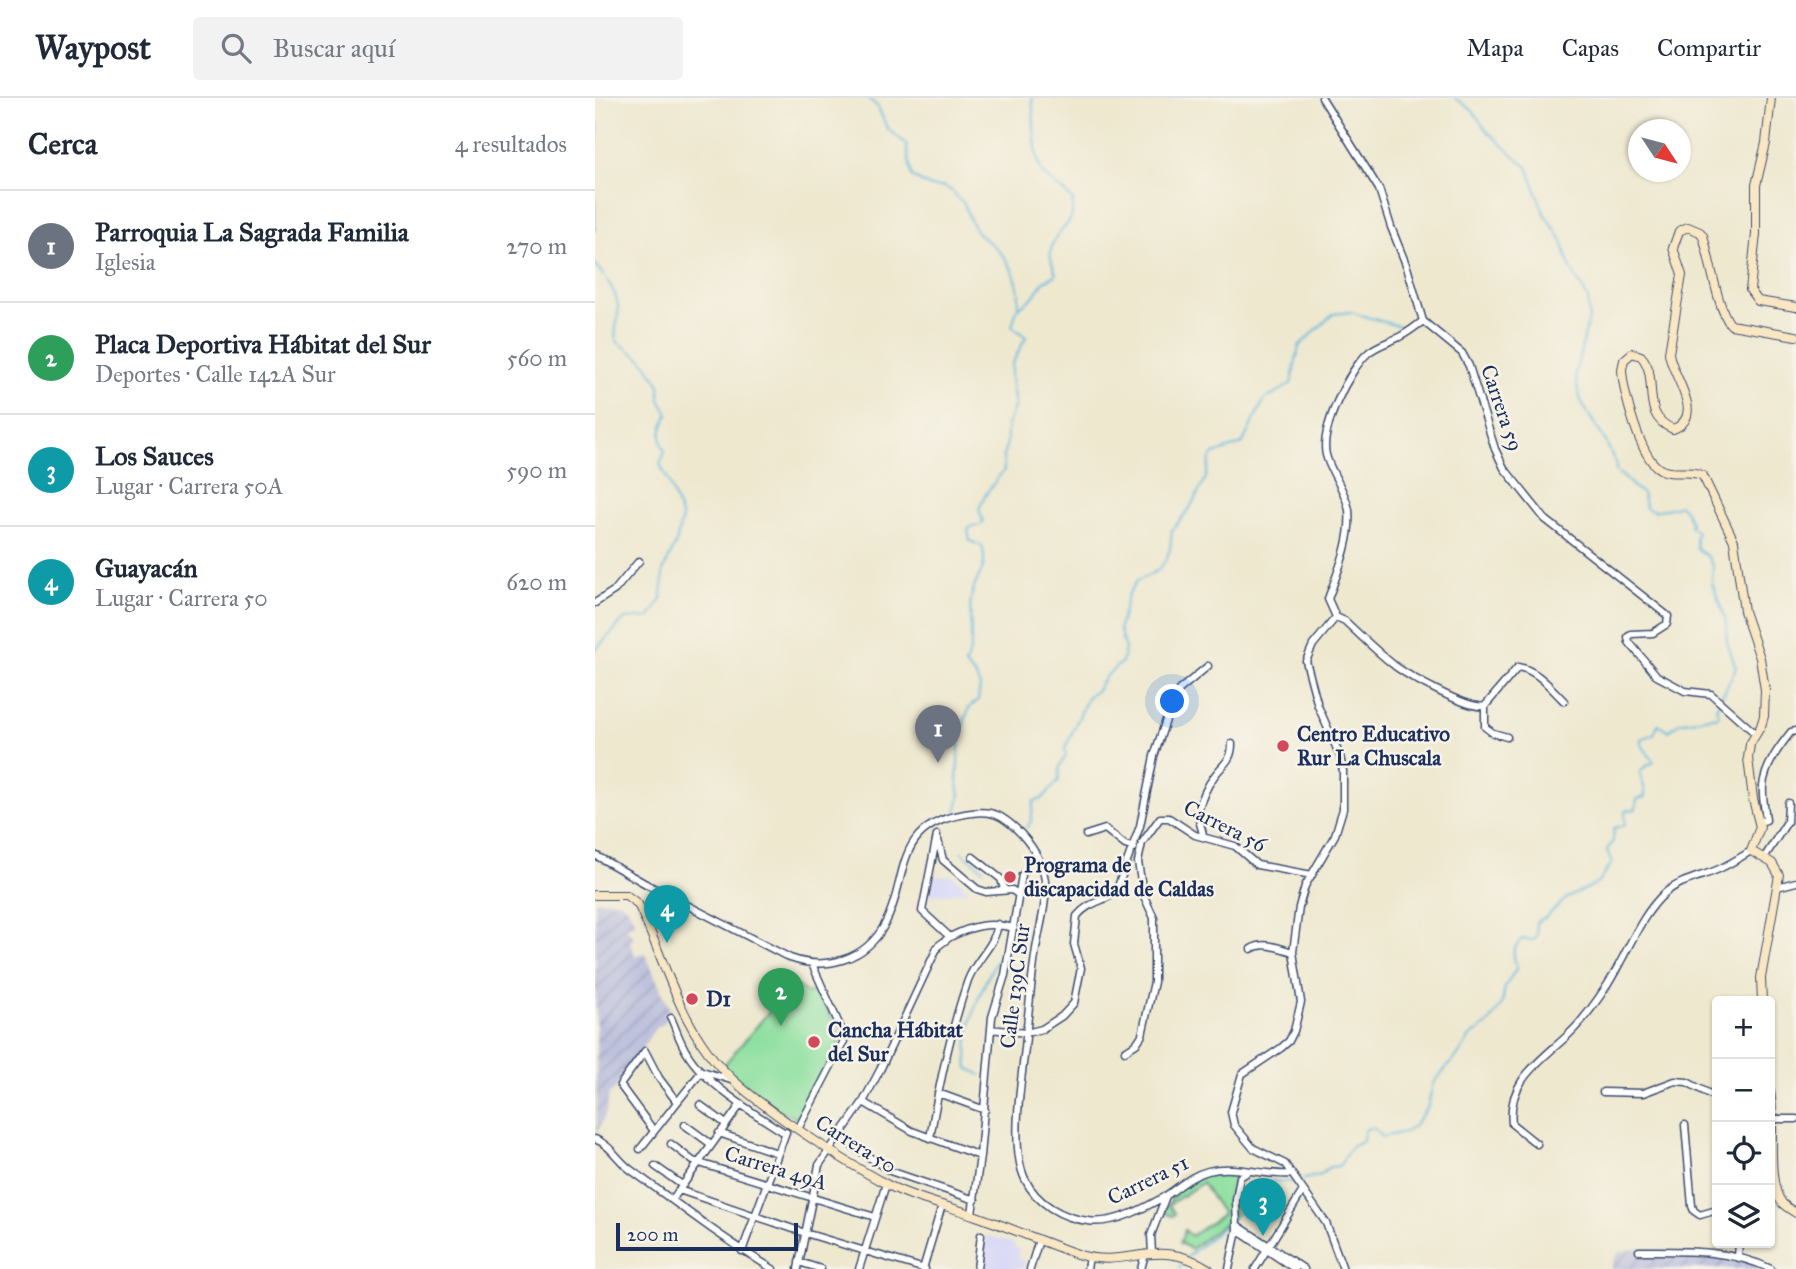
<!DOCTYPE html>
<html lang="es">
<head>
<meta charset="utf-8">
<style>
	body { margin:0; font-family:"IM FELL Great Primer",serif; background:#f2f2f3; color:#1f2937 }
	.controls { position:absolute; right:21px; bottom:21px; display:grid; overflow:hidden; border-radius:7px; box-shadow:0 2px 5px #0004 }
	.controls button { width:63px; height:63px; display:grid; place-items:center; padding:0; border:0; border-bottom:2px solid #e0e1e3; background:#fff; color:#1f2937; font:35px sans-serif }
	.compass { position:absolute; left:1033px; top:21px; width:63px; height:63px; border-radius:50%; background:#fff; box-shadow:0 2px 5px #0004; rotate:126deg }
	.scale { position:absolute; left:21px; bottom:18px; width:182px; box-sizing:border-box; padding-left:7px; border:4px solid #1b2f5e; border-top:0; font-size:19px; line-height:24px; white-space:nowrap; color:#1b2f5e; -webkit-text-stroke:5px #f7f3e8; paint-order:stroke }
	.you { position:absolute; left:578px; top:604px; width:24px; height:24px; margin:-18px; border:5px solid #fff; border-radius:50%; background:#1a73e8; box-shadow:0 0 0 10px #1a73e833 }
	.badge { display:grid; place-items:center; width:46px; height:46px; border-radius:50%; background:#2563eb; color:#fff; font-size:23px; font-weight:700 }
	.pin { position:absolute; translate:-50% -58px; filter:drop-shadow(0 2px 4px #0008) }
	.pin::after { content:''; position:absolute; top:37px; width:24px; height:21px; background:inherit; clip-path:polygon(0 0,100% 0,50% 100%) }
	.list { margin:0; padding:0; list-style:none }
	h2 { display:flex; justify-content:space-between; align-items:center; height:91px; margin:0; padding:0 28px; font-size:30px }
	h2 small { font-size:23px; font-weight:400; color:#747a83 }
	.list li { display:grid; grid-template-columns:46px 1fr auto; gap:21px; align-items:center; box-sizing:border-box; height:112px; padding:0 28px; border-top:2px solid #e0e1e3 }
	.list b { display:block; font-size:26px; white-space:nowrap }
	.list p { margin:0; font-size:23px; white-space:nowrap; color:#747a83 }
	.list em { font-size:23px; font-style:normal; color:#747a83 }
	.icon { flex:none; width:38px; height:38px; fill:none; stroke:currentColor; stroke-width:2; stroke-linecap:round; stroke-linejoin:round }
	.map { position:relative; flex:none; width:1201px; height:1171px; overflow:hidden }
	header { display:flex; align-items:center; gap:42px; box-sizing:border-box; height:98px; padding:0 35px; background:#fff; border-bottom:2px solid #e0e1e3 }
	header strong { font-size:33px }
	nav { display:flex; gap:38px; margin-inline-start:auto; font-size:24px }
	.search { width:490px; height:63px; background:#f2f2f3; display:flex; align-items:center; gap:18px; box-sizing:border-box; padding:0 24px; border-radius:7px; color:#747a83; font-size:26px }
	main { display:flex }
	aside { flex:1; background:#fff }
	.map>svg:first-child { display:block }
</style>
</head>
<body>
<header>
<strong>Waypost</strong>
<div class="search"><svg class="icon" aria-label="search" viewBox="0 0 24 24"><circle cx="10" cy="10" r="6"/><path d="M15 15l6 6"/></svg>Buscar aquí</div>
<nav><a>Mapa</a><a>Capas</a><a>Compartir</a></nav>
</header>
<main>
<aside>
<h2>Cerca<small>4 resultados</small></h2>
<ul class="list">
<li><span class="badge" style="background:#6b7280">1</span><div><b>Parroquia La Sagrada Familia</b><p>Iglesia</p></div><em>270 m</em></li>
<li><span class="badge" style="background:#2e9e5b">2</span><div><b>Placa Deportiva Hábitat del Sur</b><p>Deportes · Calle 142A Sur</p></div><em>560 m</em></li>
<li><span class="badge" style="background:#0f9aa8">3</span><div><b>Los Sauces</b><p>Lugar · Carrera 50A</p></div><em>590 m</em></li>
<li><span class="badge" style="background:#0f9aa8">4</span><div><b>Guayacán</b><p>Lugar · Carrera 50</p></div><em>620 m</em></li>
</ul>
</aside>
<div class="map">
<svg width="1201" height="1171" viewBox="0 0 1201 1171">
	<defs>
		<pattern id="industrial-furrows" width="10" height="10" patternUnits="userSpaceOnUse" patternTransform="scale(1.75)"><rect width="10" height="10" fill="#bfc2dd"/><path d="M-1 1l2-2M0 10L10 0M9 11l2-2" fill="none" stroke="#a4a7c0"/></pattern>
		<pattern id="grass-tufts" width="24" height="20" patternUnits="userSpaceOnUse" patternTransform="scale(1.75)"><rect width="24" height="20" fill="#8fe0a0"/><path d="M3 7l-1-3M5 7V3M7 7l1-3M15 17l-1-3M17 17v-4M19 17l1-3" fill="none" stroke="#7bc08c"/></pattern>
	</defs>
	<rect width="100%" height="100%" fill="#f7f3e8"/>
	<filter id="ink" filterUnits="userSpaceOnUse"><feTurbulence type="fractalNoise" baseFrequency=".0143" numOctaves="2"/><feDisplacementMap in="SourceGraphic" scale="14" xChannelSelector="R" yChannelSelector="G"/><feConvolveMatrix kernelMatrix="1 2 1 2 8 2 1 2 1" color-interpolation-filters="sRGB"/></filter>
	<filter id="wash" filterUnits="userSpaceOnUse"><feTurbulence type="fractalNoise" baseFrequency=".00686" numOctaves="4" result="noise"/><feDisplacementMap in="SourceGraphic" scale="28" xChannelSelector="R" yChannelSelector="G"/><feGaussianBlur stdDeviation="1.57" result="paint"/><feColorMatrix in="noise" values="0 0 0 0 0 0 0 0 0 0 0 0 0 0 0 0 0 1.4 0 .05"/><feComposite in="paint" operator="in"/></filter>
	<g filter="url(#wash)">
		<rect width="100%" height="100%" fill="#eee8cf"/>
		<path fill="#d7d7f8" d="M357,777l18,16 -41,5 3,-19z
			M392,1137l28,9 -1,4 5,1 -1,10 7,2 -2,8h-41z"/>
		<path fill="url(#industrial-furrows)" d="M13,802l12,2 8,6 8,15 -10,4 8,11 -4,2 5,16 10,-3 27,62 -18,15 -40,60 -5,3 -3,20 -9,20 -2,-232z
			M1044,1150l86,9v4l24,1 11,7h-149l4,-12 4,-5z"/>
		<path fill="url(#grass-tufts)" stroke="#55887f" stroke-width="2" d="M638,1074l2,1 -4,19 4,9v14l-44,34 -11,-6 5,-13 6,6 32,-22 -21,-31 -33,22 6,9 -3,2 -9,-4c19,-32 34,-39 70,-40z"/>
		<path fill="#8fe0a0" stroke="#55887f" stroke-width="2" d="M195,886l10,4 8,6 8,-5 26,49 -43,78 -4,2 -7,-5h-7l-42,-32 -16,-15 56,-66z"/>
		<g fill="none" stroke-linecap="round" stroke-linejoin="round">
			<path stroke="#61b7de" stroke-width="2" d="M273,0l10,9 9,21 19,16 6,33 19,10h13l8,4 6,8 6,4c3,10 7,21 14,30 6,7 15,11 21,18 14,15 23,37 19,56
				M0,24l3,4 -3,29
				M0,99v33
				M0,166c11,15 25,30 23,50 -1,11 -4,16 -2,27l27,19 17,25v15l8,14c-7,15 -10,23 -3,38l-5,12 8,16 14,38 -6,25 -13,28 -1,27 -12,19 -25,2 -30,31
				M361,713l4,-14 -3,-21 3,-40 9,-28 9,-8 2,-14 -4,-9 -11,-12c2,-6 6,-14 6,-21 1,-17 -3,-33 1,-50 5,-20 17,-25 10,-48l-12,-5 -2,-11 4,-4 9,-1 2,-3 -4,-13 8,-17 17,-22 -1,-13 4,-15v-16l8,-21 -4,-28 1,-13 14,-27 -14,-11 5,-17 15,-11 12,-17 12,-6c-1,-6 -4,-11 -5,-16 -3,-22 14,-28 20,-41 2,-4 2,-12 2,-17 -8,-12 -19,-15 -29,-26 -10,-10 -10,-60 -12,-77
				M432,730l4,-7 3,-20 8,-2 17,-19 1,-14 6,-10 -1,-7 23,-53 8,-5 10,-15 16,-14 3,-13 -6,-21 9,-33 8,-13 22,-12 8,-10 4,-11 2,-19 18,-22 16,-30 4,-19 4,-5 28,-10 22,-44 27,-16 8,-38 34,-32 17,-2 55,16
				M367,754l21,17
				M386,977l-13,-7c-5,-39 11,-76 29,-109
				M705,1082l21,-5 8,-8 10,-1 12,-19 12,-6 1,-9 4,-4 7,1 6,8 24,-5 8,-5 15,-21 5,-23 26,-29 10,-16 20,-15 13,-19 3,-17 12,-20c-5,-13 -5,-18 5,-28l12,1 3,-4 -1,-14 10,-5 21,-19 31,-15 14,-20 -5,-13 6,-9 1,-13 11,-3v-14l11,-2 1,-10 8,-2c2,-19 -17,-23 9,-35l-13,-18v-5l13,-5 4,-10 11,7 11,-9c14,1 24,-7 37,-5l2,-2 -3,-7 20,-40 -9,-26 -1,-20 -4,-14 -10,-24 1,-18 -5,-9 -11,-9 -2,-11 2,-5 -7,-6 1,-4 -7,-14 -5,-3c-9,5 -16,3 -25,6l-8,-3 -4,-15c-10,-6 -16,-15 -26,-22v-7l-11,-24 -18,-28 -8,-16 -4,-22 14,-56 -1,-20 -17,-29 -10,-30 -17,-26 -16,-45 -42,-38 -13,-19 -18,-13
				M644,1116l32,-33 24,1
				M592,1159l47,-39
				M584,1171l5,-8"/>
		</g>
	</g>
	<g filter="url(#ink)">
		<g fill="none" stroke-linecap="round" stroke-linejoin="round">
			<defs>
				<path id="street" d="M727,0l57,91 12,38 16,40 16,54 39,32 7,13 26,83 9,19 41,51 123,97 -1,8 -14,9 -22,1 -3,3 1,5 28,34 28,15 26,3 45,40
					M828,223c-7,5 -14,11 -22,15 -11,6 -24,9 -33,17 -20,18 -48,77 -42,102 5,19 20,36 23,55 3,30 -11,61 -21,89l8,18 9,4c16,15 32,31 50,45 15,11 74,44 90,40
					M0,505l20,-13 24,-29
					M741,519l-23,28 -7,16 12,45 22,50 3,15v38l-8,26 -30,51 -6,21 -6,45 8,50 -7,29 -5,10 -8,7 -39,26 -11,38 3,13 19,23 32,16 41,59 17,46
					M912,639l-14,-4 -8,-6v-21l33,-39c19,3 32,20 46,34
					M1164,724l7,-2c-1,-11 -4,-22 -3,-34 2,-20 16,-39 28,-54l5,-1
					M342,737l-15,76 28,26c24,-12 39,-15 64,-9
					M491,737l19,-6 20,16 9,3
					M608,739c0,-10 -7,-17 -4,-28 2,-9 8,-23 14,-31 8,-13 19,-16 19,-34
					M343,742l5,20 34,29 9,3 26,-2 7,5
					M0,757l51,29 144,74c36,13 76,2 95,-34 24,-44 7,-96 75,-109 14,-3 28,-5 41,2 18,11 36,33 42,53 7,25 -3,54 -7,79 -5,33 -8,66 -11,99 -4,35 -15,100 0,131 11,24 37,39 63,42 26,4 57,-13 79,-26 13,-9 25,-20 41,-24 28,-7 54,5 83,3
					M378,759l28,22 3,10
					M1169,760l23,-36 1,-19
					M1182,789l19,-5
					M656,851c14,-8 27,-1 42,3
					M76,920c5,11 9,24 16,35 18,31 68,61 98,80
					M396,931l35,4 16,-4 20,-13 12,-13 7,-35 -7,-24 3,-28c12,-15 27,-14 39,-24l24,-66 14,-70 13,-39 12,-27 29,-24
					M530,953l11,-7 6,-9 12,-53v-64l-11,-24 -5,-32 4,-19 18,-25h9l26,17 40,11 22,19 55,10
					M1008,994l40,1 32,-12 12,1 30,16
					M343,995l47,17
					M268,1004l49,29 68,25
					M105,1007l26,19
					M1178,1021h23
					M90,1027l26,19
					M1090,1027l7,81 2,5 6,4 17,-5
					M203,1031l46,-88 -1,-8 -31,-69
					M59,1033l-34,-46 25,-34 14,27 18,24
					M124,1035l58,20
					M244,1039l51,34 85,29
					M335,1040c9,-53 20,-106 38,-158 8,-21 27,-34 30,-56
					M0,1041c16,6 23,22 36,31 47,34 93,70 142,99
					M76,1046l22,17 182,56
					M942,1046l-25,-20c-5,-44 29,-63 57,-90 15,-14 28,-33 39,-50 18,-28 32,-69 57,-91 15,-13 36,-16 54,-24 11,-5 22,-12 32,-18
					M45,1051l62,-78 29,9
					M60,1068l27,19
					M84,1092l126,43 120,36
					M77,1102l69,-96
					M377,1116l8,-58 12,-139 13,-42 17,-100
					M642,1127l67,44
					M642,1132l58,39
					M147,1153l44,-119
					M1044,1153c45,0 90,-2 132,18
					M557,1155l-1,-18 15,-39
					M1143,1158l1,-13
					M204,1164l22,7
					M203,1171l21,-104 44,-63 17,-32 58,-124 12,-9
					M264,1171l27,-85
					M328,1171l19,-64
					M382,1171l4,-34
					M435,1171l9,-29
					M492,1171l2,-12
					M546,1171l4,-15
					M634,1171l8,-39 -1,-30 4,-23 8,-5
					M660,1171l47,-77"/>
				<path id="secondary" d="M1176,0l-5,45 -10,42v49l-6,56 8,11 38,6
					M0,797h31l12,9c24,49 37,104 70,148 22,30 50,49 79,70 32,22 65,44 99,62 28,15 60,21 90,32 35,12 69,27 104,39 48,14 78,-19 129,14
					M1167,903l-1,-23 18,-103 -7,-12 -21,-12 9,-24 -7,-28 -5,-41 2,-14 11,-18 3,-10 1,-26 -5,-32 -16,-47 -10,-70 -31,-65c-13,-8 -30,1 -43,-7 -20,-11 -37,-78 -38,-100l2,-9 8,-7 9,3c20,22 -3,59 32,73 34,-13 -1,-52 -4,-76l13,-78 -9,-27 6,-17 9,-4 12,5 3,4c7,22 15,76 28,89l65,11
					M1175,994c6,29 -5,89 12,111 4,4 9,7 14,10"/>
			</defs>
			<use href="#street" stroke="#3b4b6f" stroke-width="9"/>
			<use href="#secondary" stroke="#3b4b6f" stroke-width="10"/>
			<use href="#street" stroke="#fff" stroke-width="6"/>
			<use href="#secondary" stroke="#f9e7c3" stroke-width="8"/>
		</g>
	</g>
	<g fill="#d1495b" stroke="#f7f3e8" stroke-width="2.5">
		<circle cx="688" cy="648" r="7"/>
		<circle cx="415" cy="779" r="7"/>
		<circle cx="97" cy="901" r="7"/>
		<circle cx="219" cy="944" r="7"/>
	</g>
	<g text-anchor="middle" stroke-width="5" stroke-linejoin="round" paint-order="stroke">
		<g font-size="21" fill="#1b2f5e" stroke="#f7f3e8">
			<text transform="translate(907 310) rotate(71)" y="7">Carrera 59</text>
			<text transform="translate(630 728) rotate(27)" y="7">Carrera 56</text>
			<text transform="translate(420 888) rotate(-83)" y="7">Calle 139C Sur</text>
			<text transform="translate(261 1046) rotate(32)" y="7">Carrera 50</text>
			<text transform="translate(181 1070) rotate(17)" y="7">Carrera 49A</text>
			<text transform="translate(553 1082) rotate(-26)" y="7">Carrera 51</text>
		</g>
		<g font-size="21" font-weight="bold" fill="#1b2f5e" stroke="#f7f3e8" text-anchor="start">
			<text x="702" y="643">Centro Educativo<tspan x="702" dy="24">Rur La Chuscala</tspan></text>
			<text x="429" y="774">Programa de<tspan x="429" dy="24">discapacidad de Caldas</tspan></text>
			<text x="111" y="908">D1</text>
			<text x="233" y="939">Cancha Hábitat<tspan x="233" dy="24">del Sur</tspan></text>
		</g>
	</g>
</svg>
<div class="controls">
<button>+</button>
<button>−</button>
<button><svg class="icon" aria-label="locate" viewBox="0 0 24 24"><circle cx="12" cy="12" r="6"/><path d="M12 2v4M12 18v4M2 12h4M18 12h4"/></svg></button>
<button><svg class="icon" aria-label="layers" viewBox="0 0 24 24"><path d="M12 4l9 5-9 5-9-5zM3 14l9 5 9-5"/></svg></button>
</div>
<svg class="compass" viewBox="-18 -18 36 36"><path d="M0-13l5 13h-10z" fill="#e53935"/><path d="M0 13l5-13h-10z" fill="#747a83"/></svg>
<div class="scale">200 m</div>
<div class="you"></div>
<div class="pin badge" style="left:343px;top:665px;background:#6b7280">1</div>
<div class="pin badge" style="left:186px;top:928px;background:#2e9e5b">2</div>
<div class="pin badge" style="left:668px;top:1138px;background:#0f9aa8">3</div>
<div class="pin badge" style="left:72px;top:845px;background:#0f9aa8">4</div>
</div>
</main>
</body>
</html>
